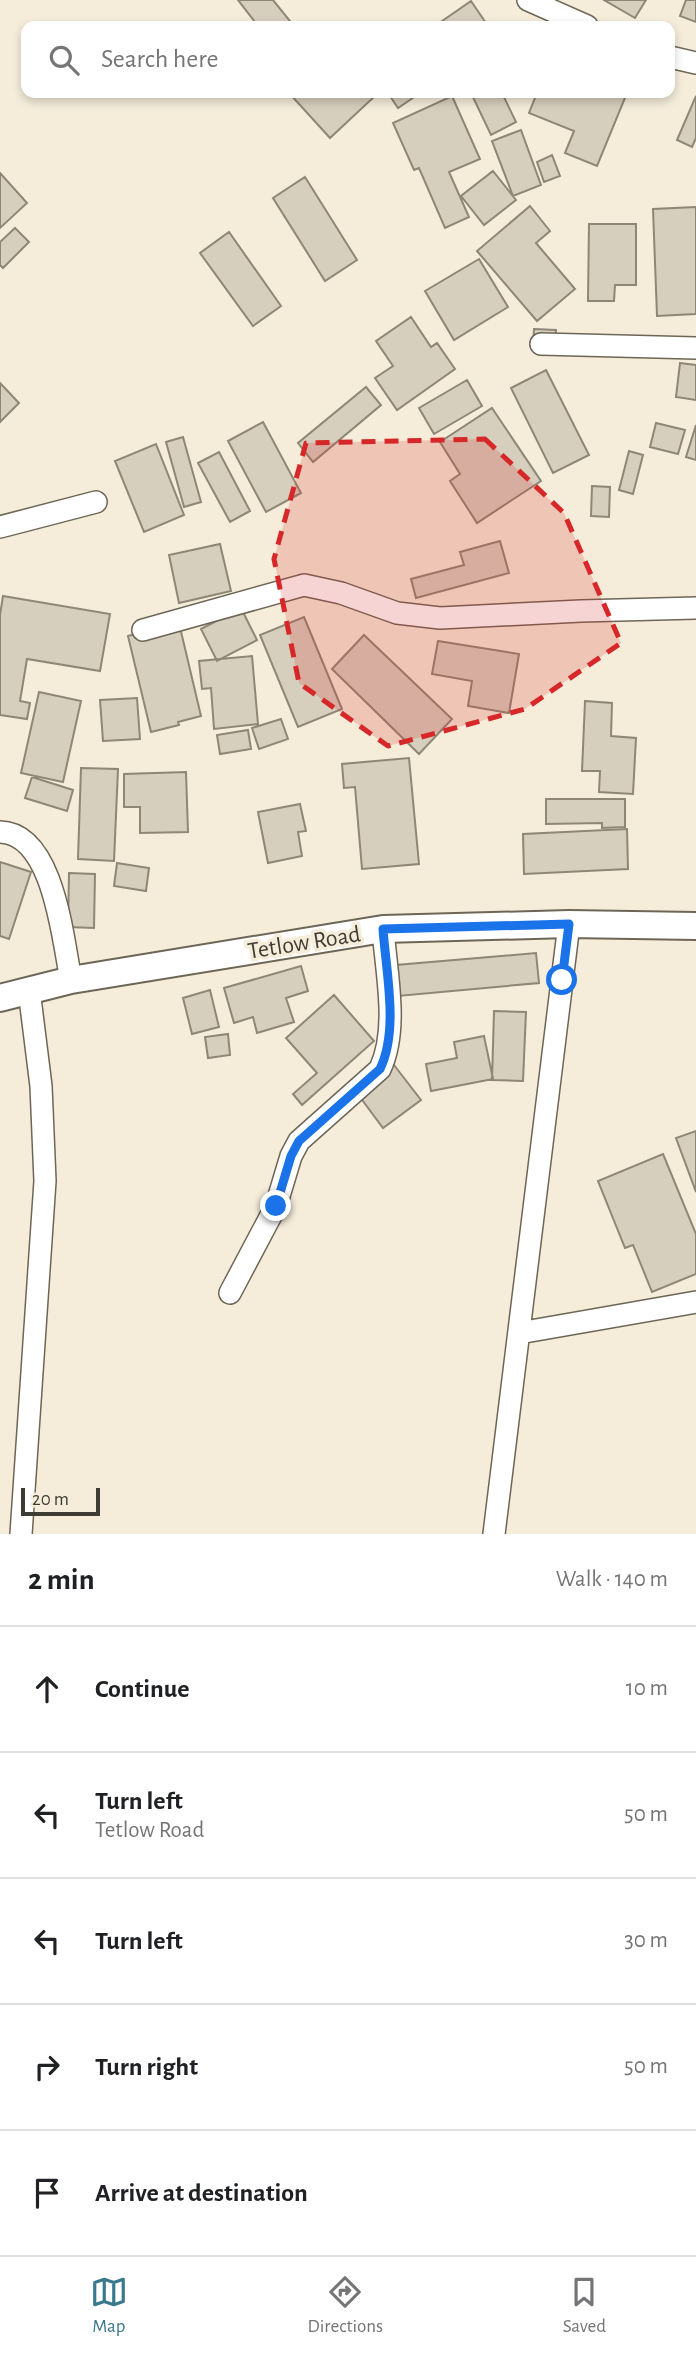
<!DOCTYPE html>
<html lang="en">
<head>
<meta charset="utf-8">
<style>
	body { margin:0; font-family:"Alegreya Sans",sans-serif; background:#f2f2f2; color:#202124 }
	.scale { position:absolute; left:21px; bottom:18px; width:79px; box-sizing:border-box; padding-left:7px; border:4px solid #3f3c34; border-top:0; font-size:19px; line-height:24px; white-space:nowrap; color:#3f3c34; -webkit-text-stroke:5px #f5edda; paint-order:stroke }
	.stop { position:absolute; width:21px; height:21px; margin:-16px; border:5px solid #1a73e8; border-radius:50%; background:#fff }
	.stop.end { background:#1a73e8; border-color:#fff; box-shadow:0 2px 7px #0008 }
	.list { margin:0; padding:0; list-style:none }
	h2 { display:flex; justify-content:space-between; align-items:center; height:91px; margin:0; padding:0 28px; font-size:30px }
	h2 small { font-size:23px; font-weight:400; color:#757577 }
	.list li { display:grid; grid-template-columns:46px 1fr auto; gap:21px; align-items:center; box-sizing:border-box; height:126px; padding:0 28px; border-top:2px solid #e0e0e0 }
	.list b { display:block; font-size:26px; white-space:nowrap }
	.list p { margin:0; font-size:23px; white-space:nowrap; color:#757577 }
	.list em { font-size:23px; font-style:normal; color:#757577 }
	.icon { flex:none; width:38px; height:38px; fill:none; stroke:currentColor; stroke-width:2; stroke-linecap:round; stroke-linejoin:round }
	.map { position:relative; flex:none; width:696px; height:1534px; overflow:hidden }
	.search { position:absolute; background:#fff; box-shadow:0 4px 10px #0003; left:21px; right:21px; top:21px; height:77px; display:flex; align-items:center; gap:18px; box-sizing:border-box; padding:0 24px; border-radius:14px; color:#757577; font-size:26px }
	.sheet { height:721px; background:#fff }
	nav { display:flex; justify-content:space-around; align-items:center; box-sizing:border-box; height:98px; border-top:2px solid #e0e0e0; background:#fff; font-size:19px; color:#757577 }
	nav a { display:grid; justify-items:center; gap:4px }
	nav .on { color:#39798d }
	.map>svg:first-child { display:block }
</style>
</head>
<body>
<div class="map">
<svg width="696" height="1534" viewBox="0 0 696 1534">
	<rect width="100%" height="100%" fill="#f5edda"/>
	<path fill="#d7cfbd" stroke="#8e8776" stroke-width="2" d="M238,0h35l21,26h-36z
		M604,0h42l-11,18z
		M686,0h10v22l-16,-6z
		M471,1l17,25h-53z
		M289,93h57l3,3 4,-3h21l2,2 -46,43z
		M388,93h32l-22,15z
		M471,93h31l14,29 -25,13z
		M537,93h90l-30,73 -32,-13 9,-22 -45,-18z
		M452,96l28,63 -31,13 20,45 -24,11 -26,-60 -5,2 -21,-47z
		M696,96v42l-4,9 -15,-7z
		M521,130l20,55 -28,11 -21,-55z
		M552,155l8,21 -16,6 -7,-20z
		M493,171l23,29 -32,25 -23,-29z
		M0,173l27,30 -27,25z
		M305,177l52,83 -32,21 -52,-83z
		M530,206l20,25 -14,12 39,46 -38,32 -60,-70z
		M696,207v107l-39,2 -4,-107z
		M589,224h47v61h-21l-1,16h-26z
		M15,228l14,14 -26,26 -3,-3v-23z
		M229,232l52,74 -28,20 -53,-73z
		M479,259l29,48 -54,33 -29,-49z
		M411,317l20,30 6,-4 18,26 -58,41 -22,-32 18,-12 -17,-25z
		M534,329l22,1 -1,17h-22z
		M680,363l16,2v35l-20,-3z
		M546,370l43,85 -36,18 -42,-85z
		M467,380l15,26 -48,28 -15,-26z
		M0,383l19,20 -19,19z
		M366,387l15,18 -68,57 -15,-19z
		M492,408l49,73 -64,42 -27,-42 10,-7 -20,-32z
		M263,422l38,71 -35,19 -38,-71z
		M656,423l29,7 -7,24 -28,-7z
		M696,425v35l-10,-3z
		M183,437l18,65 -17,5 -18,-65z
		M156,444l28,71 -40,17 -29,-71z
		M629,451l14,4 -10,39 -14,-4z
		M219,452l31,59 -20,11 -32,-59z
		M592,486l18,1 -1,30 -18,-1z
		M500,541l9,32 -93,25 -5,-19 53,-14 -4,-13z
		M220,544l11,47 -52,12 -10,-48z
		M3,596l107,18 -10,57 -73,-12 -7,42 10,2 -3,16 -27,-4v-100z
		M241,608l16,32 -40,21 -16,-32z
		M304,617l38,92 -44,18 -38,-92z
		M179,623l22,93 -23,6 1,3 -28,7 -23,-96z
		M364,635l88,84 -33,35 -87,-85z
		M438,641l81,13 -10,59 -41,-7 4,-25 -40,-7z
		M252,656l6,68 -44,5 -3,-41 -9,1 -3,-28z
		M39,692l42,9 -18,81 -42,-9z
		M137,698l3,41 -37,2 -3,-41z
		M585,701l27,2 -1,33 25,2 -3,56 -34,-2 1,-21h-18z
		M281,719l7,20 -29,10 -7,-21z
		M248,730l3,19 -31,5 -3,-19z
		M409,758l10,106 -57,5 -7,-82 -11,1 -2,-24z
		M81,768l37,1 -4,92 -36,-2z
		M186,772l2,60 -48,1v-26h-16v-33z
		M32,777l41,13 -6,21 -42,-13z
		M546,799h79v28l-23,1v-5l-56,1z
		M300,804l6,27 -8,1 4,24 -34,7 -10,-51z
		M627,829l1,40 -104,5 -1,-40z
		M0,862l31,10 -22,67 -9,-3z
		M117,863l32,5 -3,23 -32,-5z
		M69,873l26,1 -1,54 -26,-1z
		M536,953l3,30 -141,13 -2,-31z
		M301,966l7,25 -22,7 8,24 -37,11 -4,-16 -19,6 -10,-35z
		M210,990l9,37 -27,7 -9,-36z
		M334,995l40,46 -72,64 -9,-11 24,-21 -31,-35z
		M494,1011l32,1 -3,69 -31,-1z
		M228,1034l2,21 -22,3 -3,-21z
		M484,1036l9,43 -62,12 -5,-27 31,-6 -3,-16z
		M394,1065l27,35 -38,28 -26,-35z
		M696,1131v61l-20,-54z
		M663,1154l33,80v40l-44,18 -19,-47 -8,3 -27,-67z"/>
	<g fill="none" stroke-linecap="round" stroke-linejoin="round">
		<defs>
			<path id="minor" d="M528,0l59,26
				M670,57l26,6
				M541,344l155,4
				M0,527l96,-25
				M143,630l161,-45 37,8 56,20 43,5 141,-7 115,-3
				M0,832c54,1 63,109 71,148
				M230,1293l46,-87 15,-50 8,-15 81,-72c19,-40 6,-97 3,-140
				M519,1333l177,-31
				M21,1534l24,-353 -4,-95 -12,-96
				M494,1534l75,-610"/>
			<path id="tertiary" d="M0,998l71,-18 312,-51 186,-5 127,2"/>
		</defs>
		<use href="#minor" stroke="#6d6656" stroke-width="24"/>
		<use href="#tertiary" stroke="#6d6656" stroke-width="30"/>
		<use href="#minor" stroke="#fff" stroke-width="21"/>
		<use href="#tertiary" stroke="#fff" stroke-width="26"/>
	</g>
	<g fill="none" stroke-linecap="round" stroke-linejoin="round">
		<path stroke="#1a73e8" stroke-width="9" d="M276,1206l15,-50 8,-15 81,-72c19,-39 6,-97 3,-140l186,-5 -7,56"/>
	</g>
	<path fill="#d62828" fill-opacity="0.2" stroke="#d62828" stroke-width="5" stroke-dasharray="14 9" stroke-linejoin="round" d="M485,439l79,74 57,130 -96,66 -137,37 -89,-63 -25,-124 32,-116z"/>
	<g text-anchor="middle" stroke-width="7" stroke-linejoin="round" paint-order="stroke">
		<g font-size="24" fill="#3f3c34" stroke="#f5edda">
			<text transform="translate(304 942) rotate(-9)" y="8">Tetlow Road</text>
		</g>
	</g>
</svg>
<div class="scale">20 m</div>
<div class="stop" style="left:562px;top:980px"></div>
<div class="stop end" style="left:276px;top:1206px"></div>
<div class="search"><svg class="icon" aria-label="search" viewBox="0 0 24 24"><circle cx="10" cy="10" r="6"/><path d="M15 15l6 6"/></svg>Search here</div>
</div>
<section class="sheet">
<h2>2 min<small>Walk · 140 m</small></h2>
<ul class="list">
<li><svg class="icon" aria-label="ahead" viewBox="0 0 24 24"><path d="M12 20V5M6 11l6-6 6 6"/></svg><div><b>Continue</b></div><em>10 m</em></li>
<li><svg class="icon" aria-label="left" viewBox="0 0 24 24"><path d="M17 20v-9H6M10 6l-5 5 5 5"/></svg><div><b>Turn left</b><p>Tetlow Road</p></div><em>50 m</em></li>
<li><svg class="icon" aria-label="left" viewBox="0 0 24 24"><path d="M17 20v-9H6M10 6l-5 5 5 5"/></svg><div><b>Turn left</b></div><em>30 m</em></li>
<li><svg class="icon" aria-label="right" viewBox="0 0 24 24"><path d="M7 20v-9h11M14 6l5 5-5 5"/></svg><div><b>Turn right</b></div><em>50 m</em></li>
<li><svg class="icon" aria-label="arrive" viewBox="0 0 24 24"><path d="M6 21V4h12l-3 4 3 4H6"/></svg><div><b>Arrive at destination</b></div></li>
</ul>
</section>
<nav>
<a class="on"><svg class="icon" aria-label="map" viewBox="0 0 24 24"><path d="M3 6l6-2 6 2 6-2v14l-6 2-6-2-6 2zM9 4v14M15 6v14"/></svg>Map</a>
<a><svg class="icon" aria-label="directions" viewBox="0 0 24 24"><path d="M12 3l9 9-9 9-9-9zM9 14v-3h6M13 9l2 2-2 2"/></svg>Directions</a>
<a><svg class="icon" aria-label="saved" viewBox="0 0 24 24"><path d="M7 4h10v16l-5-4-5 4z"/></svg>Saved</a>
</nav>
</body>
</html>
